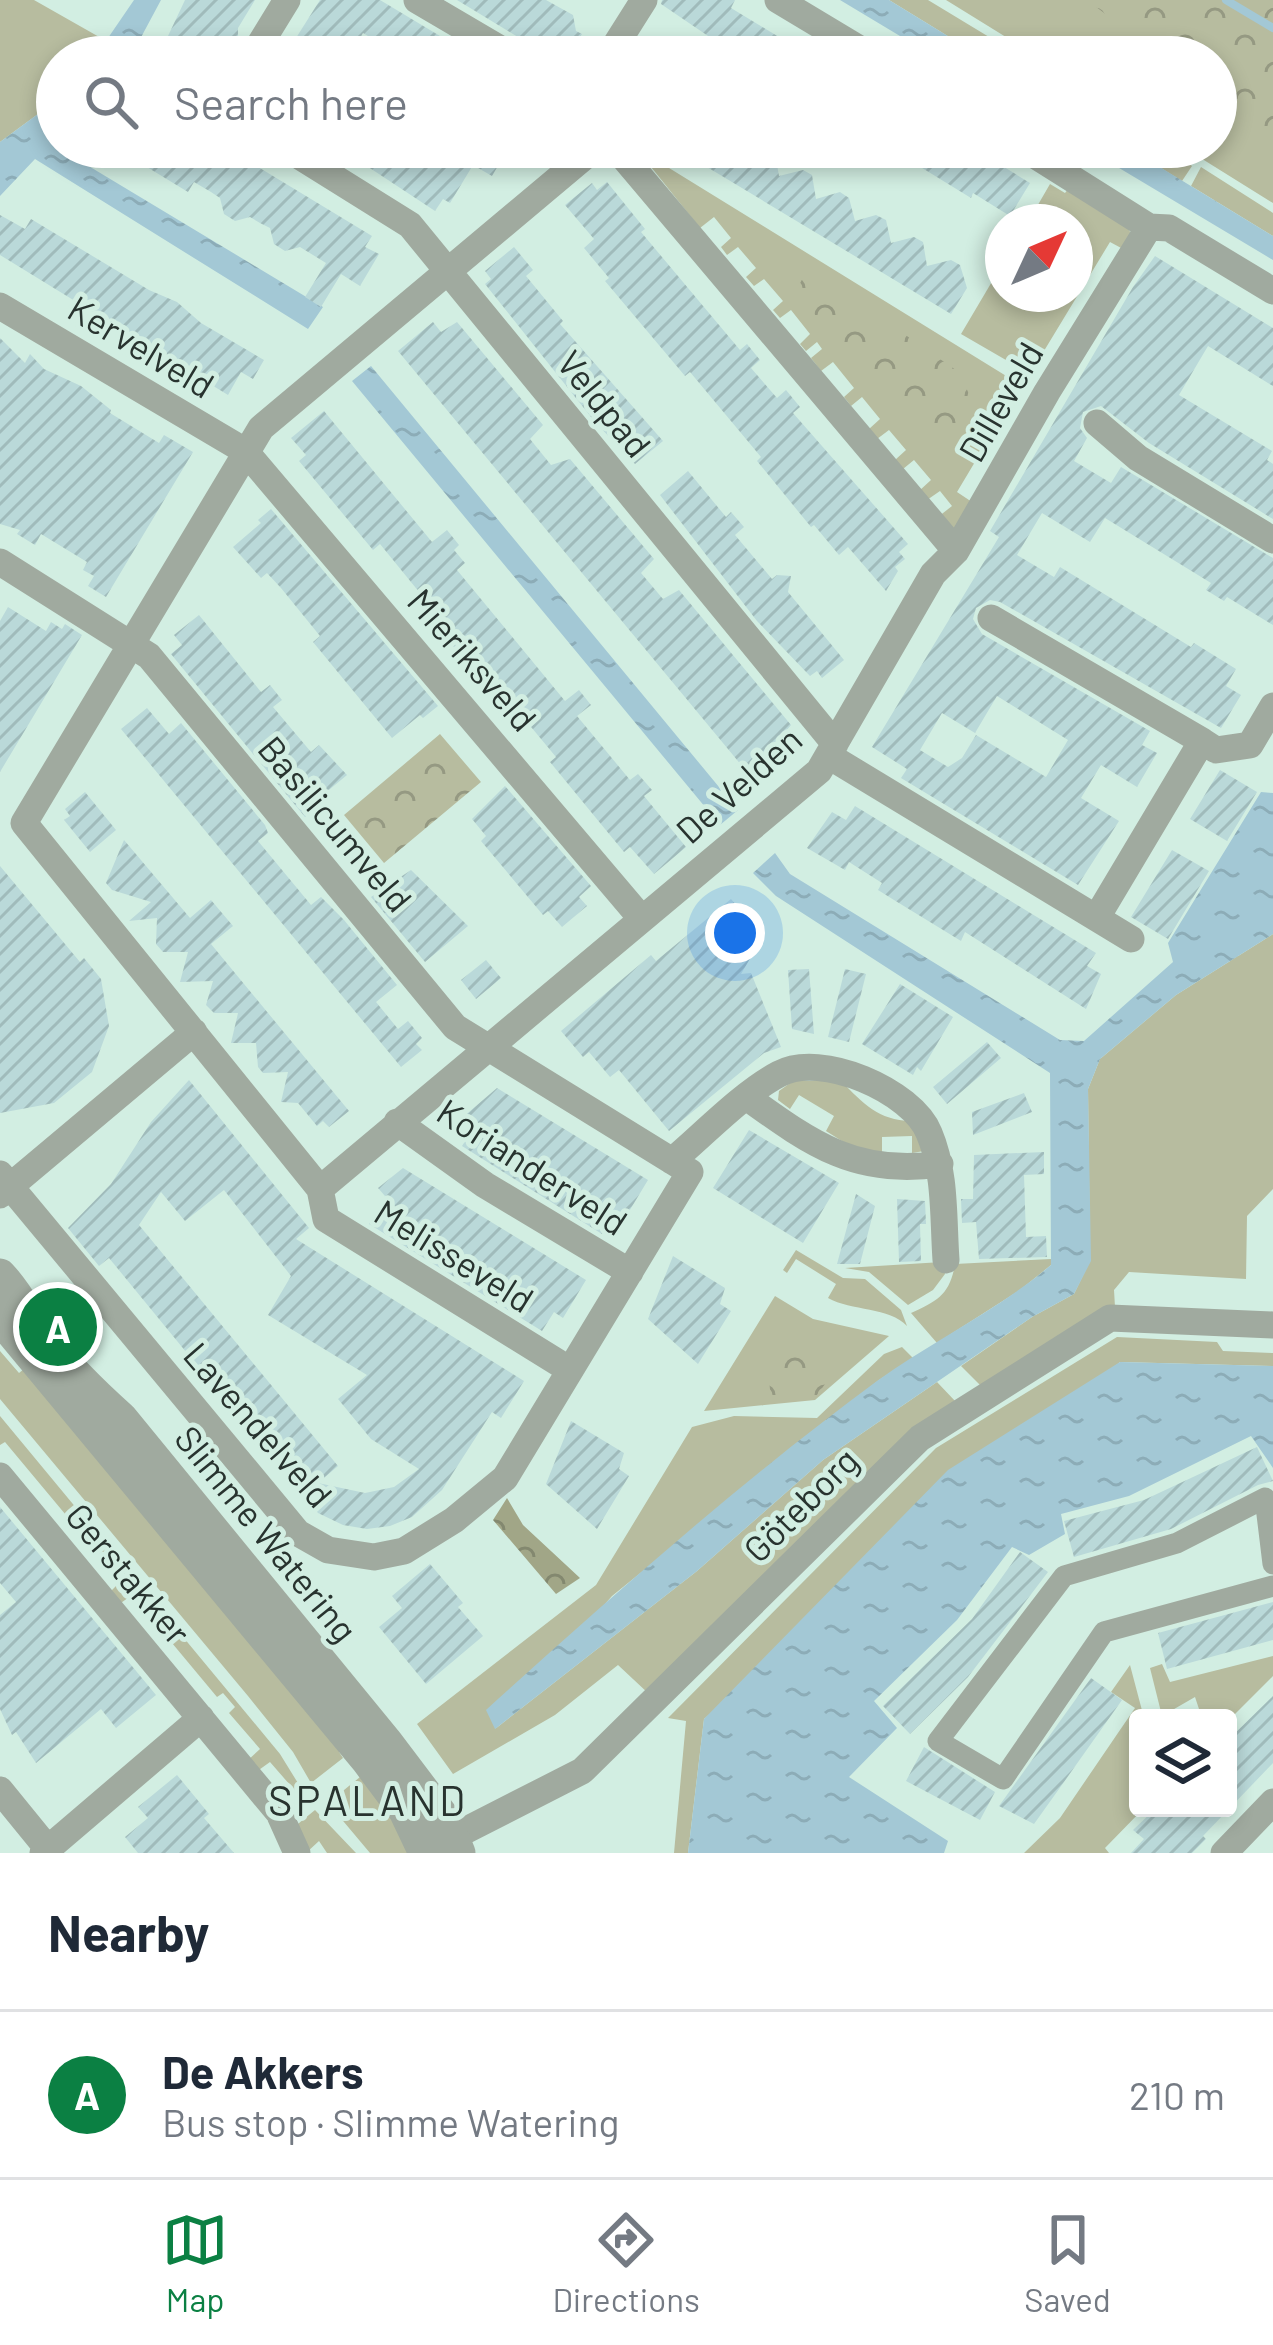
<!DOCTYPE html>
<html lang="en">
<head>
<meta charset="utf-8">
<style>
	body { margin:0; font-family:Barlow,sans-serif; background:#f2f2f3; color:#1f2937 }
	.controls { position:absolute; right:36px; bottom:36px; display:grid; overflow:hidden; border-radius:12px; box-shadow:0 6px 18px #0003 }
	.controls button { width:108px; height:108px; display:grid; place-items:center; padding:0; border:0; border-bottom:3px solid #e0e1e3; background:#fff; color:#1f2937; font:60px sans-serif }
	.compass { position:absolute; left:985px; top:204px; width:108px; height:108px; border-radius:50%; background:#fff; box-shadow:0 6px 18px #0003; rotate:46deg }
	.you { position:absolute; left:735px; top:933px; width:42px; height:42px; margin:-30px; border:9px solid #fff; border-radius:50%; background:#1a73e8; box-shadow:0 0 0 18px #1a73e833 }
	.badge { display:grid; place-items:center; width:78px; height:78px; border-radius:50%; background:#0b8043; color:#fff; font-size:39px; font-weight:700 }
	.pin { position:absolute; translate:-50% -50%; border:6px solid #fff; box-shadow:0 3px 12px #0006 }
	.list { margin:0; padding:0; list-style:none }
	h2 { display:flex; justify-content:space-between; align-items:center; height:156px; margin:0; padding:0 48px; font-size:51px }
	h2 small { font-size:39px; font-weight:400; color:#747a83 }
	.list li { display:grid; grid-template-columns:78px 1fr auto; gap:36px; align-items:center; box-sizing:border-box; height:168px; padding:0 48px; border-top:3px solid #e0e1e3 }
	.list b { display:block; font-size:45px; white-space:nowrap }
	.list p { margin:0; font-size:39px; white-space:nowrap; color:#747a83 }
	.list em { font-size:39px; font-style:normal; color:#747a83 }
	.icon { flex:none; width:66px; height:66px; fill:none; stroke:currentColor; stroke-width:2; stroke-linecap:round; stroke-linejoin:round }
	.map { position:relative; flex:none; width:1273px; height:1853px; overflow:hidden }
	.search { position:absolute; background:#fff; box-shadow:0 6px 18px #0003; left:36px; right:36px; top:36px; height:132px; display:flex; align-items:center; gap:30px; box-sizing:border-box; padding:0 42px; border-radius:66px; color:#747a83; font-size:45px }
	.sheet { height:324px; background:#fff }
	nav { display:flex; justify-content:space-around; align-items:center; box-sizing:border-box; height:168px; border-top:3px solid #e0e1e3; background:#fff; font-size:33px; color:#747a83 }
	nav a { display:grid; justify-items:center; gap:6px }
	nav .on { color:#0b8043 }
	.map>svg:first-child { display:block }
</style>
</head>
<body>
<div class="map">
<svg width="1273" height="1853" viewBox="0 0 1273 1853">
	<defs>
		<pattern id="forest-crowns" width="20" height="18" patternUnits="userSpaceOnUse" patternTransform="scale(3)"><rect width="20" height="18" fill="#a1a687"/><path d="M2 6a3 3 0 1 1 6 0M12 15a3 3 0 1 1 6 0" fill="none" stroke="#83886f"/></pattern>
		<pattern id="park-crowns" width="20" height="18" patternUnits="userSpaceOnUse" patternTransform="scale(3)"><rect width="20" height="18" fill="#b7bc9f"/><path d="M2 6a3 3 0 1 1 6 0M12 15a3 3 0 1 1 6 0" fill="none" stroke="#959982"/></pattern>
		<pattern id="water-ripples" width="26" height="14" patternUnits="userSpaceOnUse" patternTransform="scale(3)"><rect width="26" height="14" fill="#a3c8d5"/><path d="M2 4q2-2 4 0t4 0M15 11q2-2 4 0t4 0" fill="none" stroke="#8cacb7"/></pattern>
		<pattern id="building-hatch" width="6" height="6" patternUnits="userSpaceOnUse" patternTransform="scale(3)"><rect width="6" height="6" fill="#bad9d9"/><path d="M-1 1l2-2M0 6l6-6M5 7l2-2" fill="none" stroke="#a0bbbb"/></pattern>
	</defs>
	<rect width="100%" height="100%" fill="#d2eee2"/>
	<path fill="#b7bc9f" d="M0,0h34l74,42 -13,15h-38v43l-57,42z
		M889,0h39l94,57h-40z
		M946,0h327v203l-90,-56h33v-90h-178z
		M635,147l386,238 -64,107 15,10 -19,32 -15,-17 14,-11 -12,-15 -13,9 -8,-9 12,-11 -17,-20 -11,9 -8,-9 11,-10 -17,-20 -12,9 -8,-10 11,-10 -18,-22 -11,9 -7,-9 10,-9 -21,-26 -12,9 -10,-13 11,-9 -5,-7 -11,9 -6,-7 10,-10 -19,-24 -11,8 -7,-8 10,-9 -19,-22 -10,7 -8,-9 10,-9 -18,-21 -11,8 -6,-8 10,-9 -17,-21 -14,11z
		M1127,147h41l24,19 -10,15z
		M1201,167l72,46v23l-82,-50z
		M1050,184l15,9 7,-9 51,33 9,19 -9,13 -13,-7 -80,132 -69,-40 42,-71v31h72v-72h-47z
		M1273,934v255l-26,27 -1,63 -117,-7 -15,18 1,17 -134,79 -20,-20 71,-49 42,-23 16,-33 -2,-172 12,-30 76,-64z
		M793,1081h48c23,23 37,39 70,40l13,30 -12,2v-17l-30,1v17l-37,-11 -19,-12 8,-15 -35,-21 -9,14 -12,-9 1,-9z
		M796,1250l47,28 22,1 36,31 6,16c-17,-19 -56,-15 -79,-28l8,-14 -40,-25 -9,14 -4,-3z
		M1051,1259v6l-31,25 -83,53 -26,-30c27,-12 39,-19 44,-49z
		M942,1262l3,12 -12,16 -25,15 -39,-33 -24,-4z
		M775,1296l38,23 76,17 -74,64 -111,11z
		M1117,1337l100,5 6,9 50,2v13l-153,-4 -416,357 -16,134h-14l12,-132 -18,-3 268,-270z
		M902,1347l11,11 -34,22 -267,216 -117,133 202,-158 126,-111 114,-78 19,20 -307,292 -31,-29 -63,50 -102,59 -36,-50 179,-139 96,-158 42,-11 83,2 67,-64z
		M0,1351l19,22 10,-8 316,381 -6,6 4,6 -32,25 -18,-31 -45,-56 -248,-297z
		M0,1416l280,338 21,34 -4,5 -27,-31 -14,10 -9,-11 13,-12 -31,-36 6,-6 -12,-14 -6,4 -85,-102 -14,10 -10,-11 13,-13 -116,-139 -5,3z
		M1273,1656v20l-45,45 -26,-3 -7,-21 -33,19 -12,-48 12,-4 8,18z
		M1130,1665l14,53h-6v90h6l-39,40 4,5h-85l36,-35 75,-110 -24,-16z
		M365,1773l50,80h-45l-42,-50z
		M315,1810l41,43h-29l-8,-12 -13,12 -13,-25z"/>
	<path fill="url(#forest-crowns)" d="M507,1498l16,27 57,53 -24,16 -63,-74z"/>
	<path fill="url(#park-crowns)" d="M1087,0h186v138l-57,-40v-41h-54z
		M805,274l89,53 66,46 16,38 -16,26c-90,-30 -115,-73 -162,-150z
		M440,734l41,48 -97,81 -40,-48z
		M797,1346l45,15 -25,34 -46,5 -2,-21z"/>
	<path fill="url(#water-ripples)" d="M134,0h27l-30,56 -36,1z
		M840,0h49l93,57h-47z
		M57,100v34l-6,7 6,6 266,160 -15,22 -273,-170 -35,37v-54z
		M1084,147h43l146,89v24z
		M371,366l367,444 -18,15 -368,-444z
		M1261,792l12,1v141l-97,61 -76,64 -12,30 3,172 -17,33 -42,23 -209,143 -126,111 -202,158 -9,-19c126,-114 254,-228 391,-329 57,-41 121,-71 174,-116l-1,-192 -274,-177 -23,-23 22,-20 15,21 270,166 24,1 89,-79 -5,-19z
		M1120,1362l153,4v102l-22,-32 -122,60 -68,18 4,20 -36,21 -17,-8 -55,73 -83,81 23,27 -48,49 99,64 -4,12h-256l16,-134 244,-249z"/>
	<g fill="none" stroke-linecap="round" stroke-linejoin="round">
		<path stroke="#a3c8d5" stroke-width="8" d="M1226,0l47,28"/>
	</g>
	<path fill="url(#building-hatch)" fill-rule="evenodd" d="M185,0h70l-17,28v13l-21,7 -5,9h-8l-36,-21z
		M320,0h60l95,57h-72l-40,-24 -14,24h-21l-32,-19z
		M457,0h89l27,15 3,16 6,3 -14,23h-17z
		M662,0h73l-4,8 81,49h-73l-78,-53z
		M114,147h111l147,89 -7,11 14,7 -19,32 -19,-12 -20,33 -16,-10 21,-34 -26,-16 -15,4 -11,-7 -4,-16 -10,-5 -10,-6 -15,4 -11,-7 -4,-16 -9,-6 -17,-10 -6,10z
		M338,147h171l-17,29 -19,-11 -23,38 -7,-4 -8,12z
		M765,147l10,6 4,23 24,-6 9,5 4,24 24,-7 9,6 6,23 21,-6 10,5 5,23 23,-6 9,5 4,24 24,-6 9,5 7,23 -16,26 -244,-147z
		M888,147h73l28,16 2,-4 39,24 -20,33 -37,-23 -2,5z
		M607,182l38,47 -4,3 99,118 7,-6 13,16 -9,8 26,30 9,-8 14,17 -7,6 115,131 -9,8 6,7 -10,8 3,4 -12,20 -38,-44 -9,8 -25,-30 -3,2 -54,-66 4,-4 -71,-85 -5,4 -80,-95 4,-3 -25,-30 10,-9 -29,-34 27,-22 5,7z
		M0,215l25,14 6,-10 118,71 28,12 24,21 63,37 -11,19 -12,-7 -13,23 -228,-140z
		M514,247l19,23 -7,6 37,45 -3,3 103,117 -28,23 -40,-42 -110,-138 6,-5 -6,-8z
		M1155,256l118,72v58l-65,-40 -29,49 93,56 -5,9 6,4v55l-124,-76 -48,-37 -18,6 -3,16 7,10 -13,23 37,22 10,-16 152,91v67l-46,-28 -3,4 -18,-11 5,-7 -106,-65 -15,24 -48,-29 -25,42 37,22 6,-10 131,80 3,-4 42,26 -10,17 15,9 -20,33 -221,-126 -10,-2 -14,8 -3,11 9,15 168,97 -8,14 15,8 -20,34 -36,-22 -20,33 38,23 -41,64 -177,-107 6,-9 -35,-22 127,-210 -9,-6 143,-244zM997,696l71,44 -22,37 -70,-42 -14,23 -14,9 -28,-17 22,-37 33,20z
		M433,322l8,10 16,-10 86,103 -13,14 21,26 19,-6 84,100 -13,14 22,26 16,-9 112,135 -12,14 8,10 -35,29 -354,-427z
		M0,338l25,25 5,-9 14,15 37,17 30,24 -1,3 49,30 5,-8 29,17 -87,145 -18,-11 6,-10 -11,-6 4,-8 -46,-28 -6,11 -18,-11 3,-4 -20,-6z
		M324,411l108,131 15,-12 12,15 -5,5 11,13 -8,7 108,131 14,-11 12,15 -14,11 53,64 8,-6 14,16 -8,6 42,51 -32,27 -24,-27 -6,5 -19,-23 -55,-67 6,-5 -44,-53 -6,5 -89,-106 7,-5 -44,-54 -7,6 -74,-89 7,-6 -15,-17z
		M688,471l38,46 5,-5 13,15 -9,8 37,44 5,-4 14,1 -3,16 56,68 -22,18 -5,-7 -7,5 -53,-55 -97,-126z
		M271,509l167,197 -15,12 -3,-3 -28,23 -79,-96 7,-6 -39,-48 -14,-15 -6,5 -28,-31 28,-24 -3,-3z
		M8,607l38,24 5,-9 11,7 3,-5 17,11 -82,137v-151z
		M199,615l62,77 9,-7 12,15 -9,7 38,45 8,-7 28,30 -29,24 3,4 -16,14 -134,-163 11,-9 -8,-10z
		M147,708l22,26 12,-11 84,102 3,8 -10,8 53,64 10,-8 23,23 53,65 -21,17 22,27 10,-8 14,17 -6,6 6,6 -21,17 -280,-338z
		M1220,770l37,22 -30,49 -37,-22z
		M505,786l86,100 -12,11 8,9 -25,21 -14,-16 -5,4 -62,-74 5,-5 -14,-17z
		M85,792l31,38 -26,22 -26,-32 6,-4 -5,-7z
		M855,806l241,147 -9,13 14,8 -15,35 -121,-77 -4,9 -67,-41 -16,-10 4,-7 -33,-21 -4,8 -38,-22 25,-36 14,8z
		M124,840l66,78 21,-18 22,26 -22,18 138,167 -20,16 -6,-6 -6,5 -19,-23 -17,-1 7,-30 -25,1 -5,-6 -2,-24h-25l7,-30h-24l-8,-8 7,-24 -33,1 8,-30h-25l-7,-8 1,-26 -28,3 22,-19 -39,-12 -6,-7z
		M1172,850l37,21 -41,68 -37,-22z
		M0,866l80,96 4,-4 17,21 8,47 -17,46 -38,31 -54,10z
		M411,870l57,56 -43,36 -54,-65z
		M731,899l22,26 -11,9 16,11 -17,29 10,-1 30,74 -17,6 -95,78 -50,-61 -9,7 -21,-25 -6,5 -22,-26 90,-76 5,6z
		M486,960l15,18 -25,21 -15,-19z
		M809,969l5,65 -22,-5 -4,-59z
		M845,969l21,5 -17,68 -21,-5z
		M900,984l53,33 -32,54 -4,-4 -4,8 -51,-31z
		M987,1042l14,16 -54,46 -14,-17z
		M189,1080l120,148 -13,11 228,142 -23,37 -9,-6 -50,78 -30,27 -22,9 -23,3 -24,-4 -25,-12 -209,-255 -10,8 -31,-38 43,-44 40,-62zM224,1190l67,86 -23,39 99,60 -29,24 33,40 48,30 -25,18 -29,6 -47,-10 20,-17 -199,-241 22,-33 24,29z
		M497,1088l151,92 -23,38 -9,-6 -14,22 -140,-88 13,-20 -13,-8z
		M1024,1093l8,19 -59,23 -1,-23z
		M749,1130l90,53 -36,60 -90,-55z
		M1044,1152v22l-20,1 2,62 20,-1 1,21 -68,2 -3,-37 -14,1 -1,-24h12l1,-44z
		M403,1168l183,112 -23,38 -9,-6 -12,19 -173,-107 16,-28 -7,-8z
		M856,1194l19,12 -15,58h-23z
		M897,1199l28,2 1,23h-6l1,37 -22,1z
		M673,1256l52,32 -5,16 11,7 -33,53 -50,-45z
		M571,1421l53,32 -5,16 10,7 -32,53 -51,-45z
		M1257,1447l16,34 -15,4 -87,44 -97,28 -10,-36 80,-21z
		M0,1507l156,188 -40,33 -15,-19 -65,54 -20,-31 -4,3 -12,-26v-94l16,-13 -16,-19z
		M1020,1552l28,20 -80,105 -58,57 -27,-28 89,-87z
		M430,1564l33,39 -5,4 25,29 -57,48 -47,-57 23,-19 -10,-12z
		M1273,1602v38l-106,29 -9,-36z
		M1091,1678l31,22 -63,89 -25,35 -35,-18z
		M1273,1696v67l-70,73 3,3 -14,14h-61l13,-14 -11,-9 23,-22h72v-68z
		M924,1747l71,45 -15,28 -74,-39z
		M177,1775l32,39 -5,4 30,35h-96l-13,-16 23,-19 -10,-11z"/>
	<g fill="none" stroke-linecap="round" stroke-linejoin="round">
		<path stroke="#a0aa9f" stroke-width="21" d="M1273,1564l-8,-66 -88,45 -113,33 -126,165 65,38 101,-147 169,-46"/>
		<path stroke="#a0aa9f" stroke-width="27" d="M417,0l97,57
			M778,0l95,57
			M252,57l35,-57
			M608,57l36,-57
			M285,147l125,78 425,519
			M596,147l-335,281 -237,395 296,366 499,-418 114,-197 23,-23 91,-159 102,-165
			M615,147l341,404
			M1022,147l127,80 20,1 104,63
			M0,306l245,145 396,467
			M1097,423l41,35 135,82
			M0,562l149,94 306,371 235,145 -185,306 -51,42 -50,31 -30,6 -46,-7 -30,-17 -298,-359
			M991,618l211,123
			M829,756l302,183
			M1097,917l105,-176 14,9 34,-5 23,-39
			M748,1098c65,47 109,78 192,66
			M397,1122l88,63 145,87
			M672,1161c32,-27 71,-68 107,-87 42,-23 133,17 150,59 17,40 14,85 17,127
			M320,1189l6,30 244,151
			M0,1195l194,-163
			M0,1476l279,337 18,40
			M0,1790l48,59
			M435,1846l147,-75 338,-333 190,-120 163,7
			M43,1853l158,-135
			M1224,1853l49,-51"/>
		<path stroke="#a0aa9f" stroke-width="33" d="M0,1275c19,20 29,43 45,64 23,30 48,54 76,79l266,325 59,78 13,32
			M0,1318l367,442 38,51 20,42"/>
	</g>
	<g text-anchor="middle" stroke-width="10" stroke-linejoin="round" paint-order="stroke">
		<g font-size="36" fill="#28332f" stroke="#d2eee2">
			<text transform="translate(141 347) rotate(31)" y="13">Kervelveld</text>
			<text transform="translate(1001 402) rotate(-60)" y="13">Dilleveld</text>
			<text transform="translate(604 404) rotate(51)" y="13">Veldpad</text>
			<text transform="translate(472 660) rotate(49)" y="13">Mieriksveld</text>
			<text transform="translate(739 785) rotate(-42)" y="13">De Velden</text>
			<text transform="translate(335 824) rotate(50)" y="13">Basilicumveld</text>
			<text transform="translate(532 1167) rotate(33)" y="13">Korianderveld</text>
			<text transform="translate(454 1256) rotate(32)" y="13">Melisseveld</text>
			<text transform="translate(258 1425) rotate(49)" y="13">Lavendelveld</text>
			<text transform="translate(801 1505) rotate(-45)" y="13">Göteborg</text>
			<text transform="translate(266 1534) rotate(51)" y="13">Slimme Watering</text>
			<text transform="translate(128 1574) rotate(50)" y="13">Gerstakker</text>
		</g>
		<g font-size="42" letter-spacing="3" fill="#28332f" stroke="#d2eee2">
			<text x="368" y="1816">SPALAND</text>
		</g>
	</g>
</svg>
<div class="controls">
<button><svg class="icon" aria-label="layers" viewBox="0 0 24 24"><path d="M12 4l9 5-9 5-9-5zM3 14l9 5 9-5"/></svg></button>
</div>
<svg class="compass" viewBox="-18 -18 36 36"><path d="M0-13l5 13h-10z" fill="#e53935"/><path d="M0 13l5-13h-10z" fill="#747a83"/></svg>
<div class="you"></div>
<div class="pin badge" style="left:58px;top:1327px">A</div>
<div class="search"><svg class="icon" aria-label="search" viewBox="0 0 24 24"><circle cx="10" cy="10" r="6"/><path d="M15 15l6 6"/></svg>Search here</div>
</div>
<section class="sheet">
<h2>Nearby<small></small></h2>
<ul class="list">
<li><span class="badge">A</span><div><b>De Akkers</b><p>Bus stop · Slimme Watering</p></div><em>210 m</em></li>
</ul>
</section>
<nav>
<a class="on"><svg class="icon" aria-label="map" viewBox="0 0 24 24"><path d="M3 6l6-2 6 2 6-2v14l-6 2-6-2-6 2zM9 4v14M15 6v14"/></svg>Map</a>
<a><svg class="icon" aria-label="directions" viewBox="0 0 24 24"><path d="M12 3l9 9-9 9-9-9zM9 14v-3h6M13 9l2 2-2 2"/></svg>Directions</a>
<a><svg class="icon" aria-label="saved" viewBox="0 0 24 24"><path d="M7 4h10v16l-5-4-5 4z"/></svg>Saved</a>
</nav>
</body>
</html>
